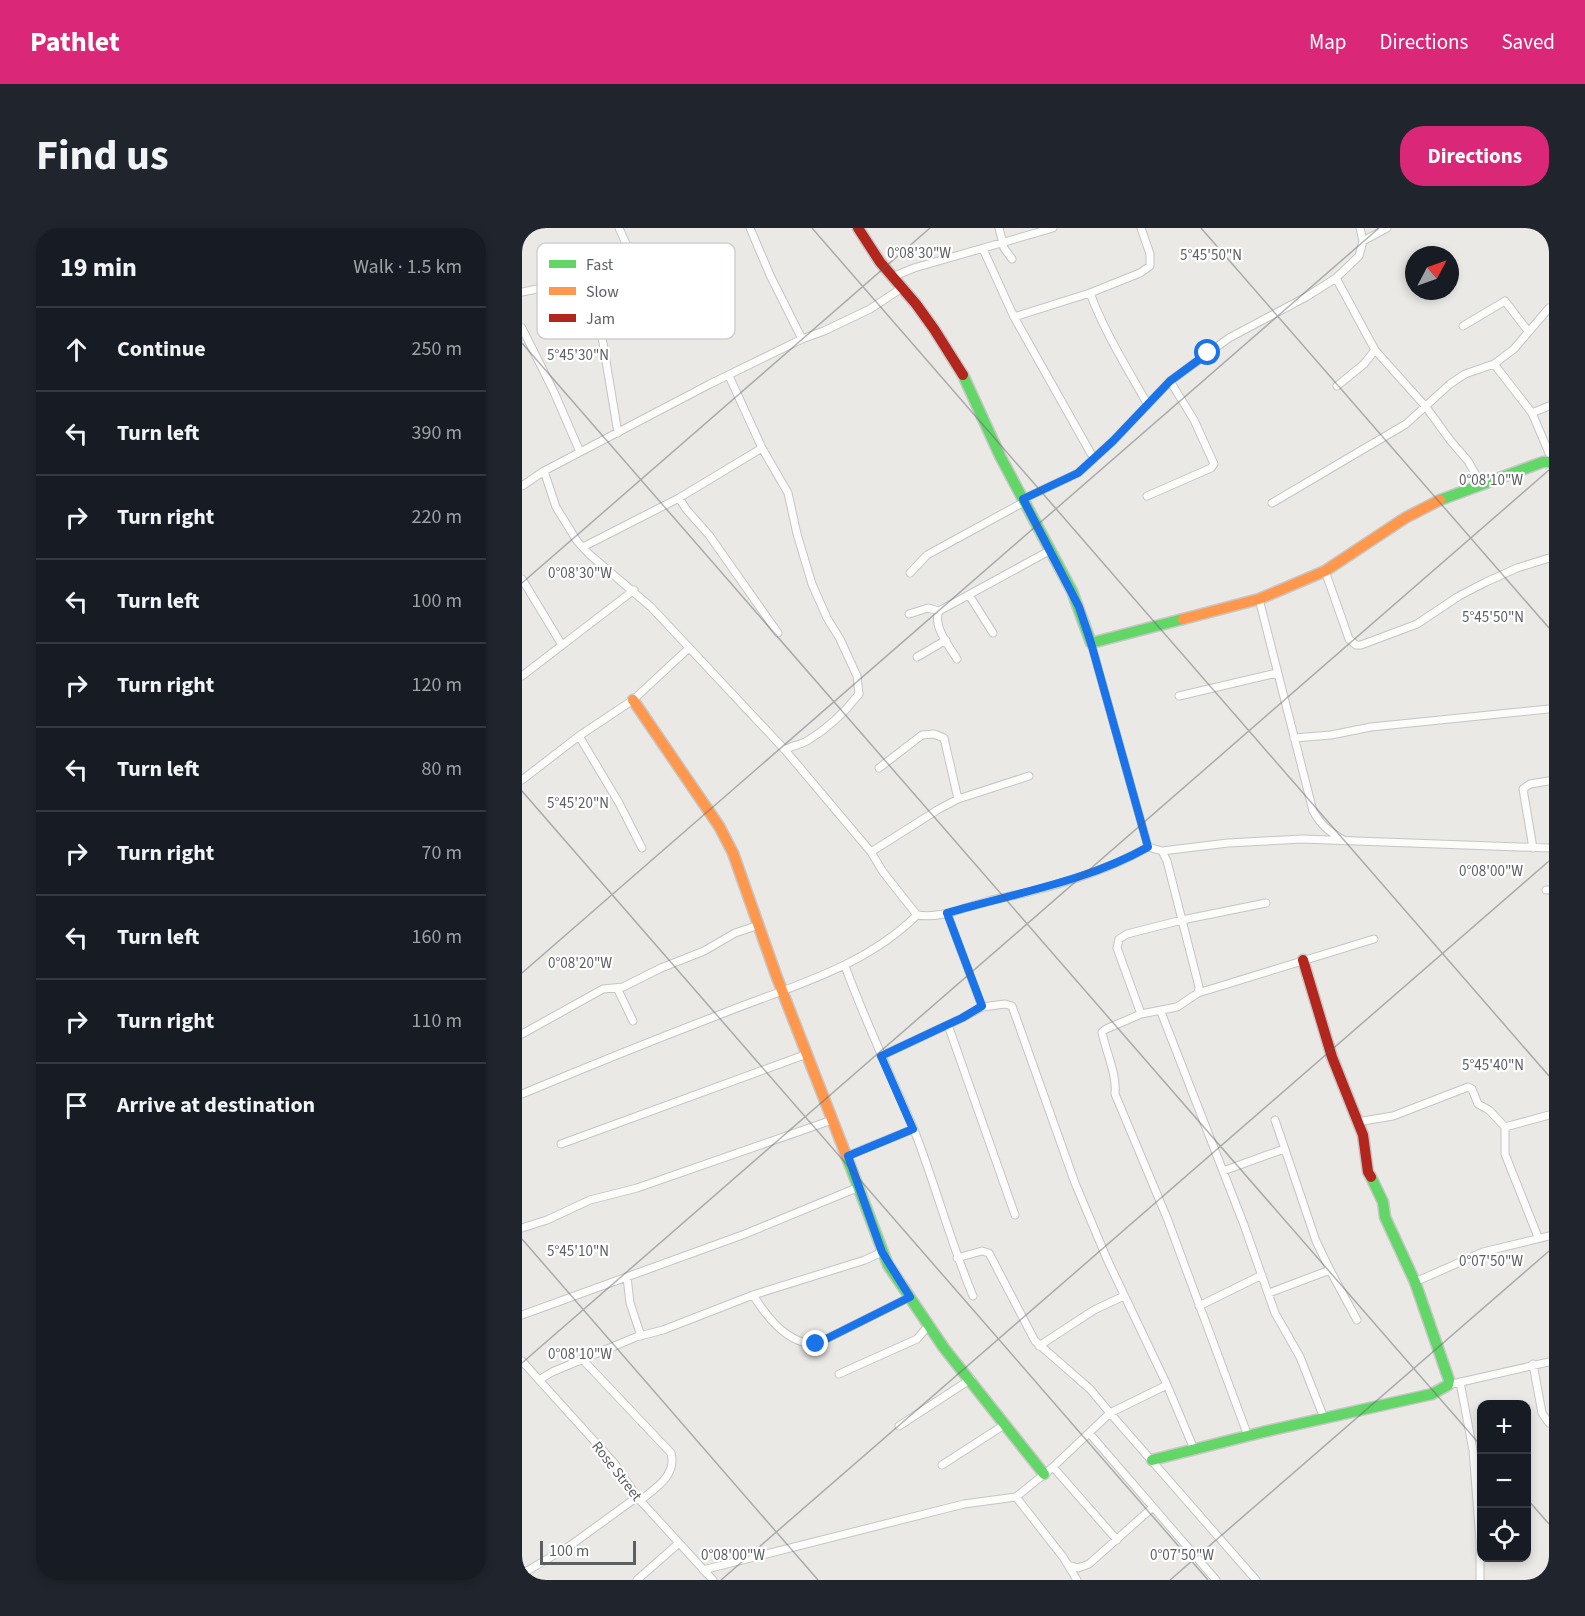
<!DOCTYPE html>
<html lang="en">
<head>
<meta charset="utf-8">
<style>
	body { margin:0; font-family:"Source Sans 3",sans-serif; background:#20242c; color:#f1f3f6 }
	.controls { position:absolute; right:18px; bottom:18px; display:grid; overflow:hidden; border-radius:12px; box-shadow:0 3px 9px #0003 }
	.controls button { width:54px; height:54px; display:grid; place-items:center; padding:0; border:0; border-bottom:2px solid #363941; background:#171b24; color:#f1f3f6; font:30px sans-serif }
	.compass { position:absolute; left:883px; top:18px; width:54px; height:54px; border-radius:50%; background:#171b24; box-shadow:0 3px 9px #0003; rotate:49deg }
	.scale { position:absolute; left:18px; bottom:15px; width:96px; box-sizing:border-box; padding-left:6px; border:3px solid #5b5f62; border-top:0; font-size:16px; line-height:21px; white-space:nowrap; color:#5b5f62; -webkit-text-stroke:4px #fff; paint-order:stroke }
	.stop { position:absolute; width:18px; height:18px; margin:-14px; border:4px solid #1a73e8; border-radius:50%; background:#fff }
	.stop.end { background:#1a73e8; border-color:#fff; box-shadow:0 2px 6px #0008 }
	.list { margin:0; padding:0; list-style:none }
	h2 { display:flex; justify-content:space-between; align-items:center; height:78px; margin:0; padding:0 24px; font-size:26px }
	h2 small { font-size:20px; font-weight:400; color:#9ea1a6 }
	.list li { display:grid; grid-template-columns:39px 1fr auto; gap:18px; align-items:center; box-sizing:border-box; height:84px; padding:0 24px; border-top:2px solid #363941 }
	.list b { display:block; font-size:22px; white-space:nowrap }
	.list em { font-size:20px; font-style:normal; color:#9ea1a6 }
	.icon { flex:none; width:33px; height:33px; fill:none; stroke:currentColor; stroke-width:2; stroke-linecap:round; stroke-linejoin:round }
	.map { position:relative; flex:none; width:1027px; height:1352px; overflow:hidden; border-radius:24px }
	header { display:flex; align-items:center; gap:36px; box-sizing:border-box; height:84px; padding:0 30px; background:#db2777; color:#fff }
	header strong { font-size:28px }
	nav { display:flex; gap:33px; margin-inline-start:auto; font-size:21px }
	.intro { display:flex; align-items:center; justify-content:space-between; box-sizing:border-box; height:144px; padding:0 36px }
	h1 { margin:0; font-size:42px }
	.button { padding:15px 27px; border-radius:24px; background:#db2777; color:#fff; font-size:21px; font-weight:700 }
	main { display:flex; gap:36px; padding:0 36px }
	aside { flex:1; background:#171b24; border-radius:24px; box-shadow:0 3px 9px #0003 }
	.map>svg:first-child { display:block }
</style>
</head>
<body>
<header>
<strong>Pathlet</strong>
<nav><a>Map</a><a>Directions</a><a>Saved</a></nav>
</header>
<div class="intro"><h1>Find us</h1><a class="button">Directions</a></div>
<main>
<aside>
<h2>19 min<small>Walk · 1.5 km</small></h2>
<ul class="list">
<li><svg class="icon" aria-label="ahead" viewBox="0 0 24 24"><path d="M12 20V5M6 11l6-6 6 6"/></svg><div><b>Continue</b></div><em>250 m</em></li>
<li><svg class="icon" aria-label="left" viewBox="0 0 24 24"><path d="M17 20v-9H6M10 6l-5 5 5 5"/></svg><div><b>Turn left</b></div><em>390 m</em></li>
<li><svg class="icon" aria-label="right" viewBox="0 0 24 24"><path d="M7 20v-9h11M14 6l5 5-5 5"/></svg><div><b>Turn right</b></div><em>220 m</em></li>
<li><svg class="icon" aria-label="left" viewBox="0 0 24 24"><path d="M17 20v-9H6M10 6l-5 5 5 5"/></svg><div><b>Turn left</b></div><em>100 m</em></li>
<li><svg class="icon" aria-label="right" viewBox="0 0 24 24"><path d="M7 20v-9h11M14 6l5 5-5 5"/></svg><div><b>Turn right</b></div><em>120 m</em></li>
<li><svg class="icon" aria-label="left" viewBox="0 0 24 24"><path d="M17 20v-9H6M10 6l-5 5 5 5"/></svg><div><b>Turn left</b></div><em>80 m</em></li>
<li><svg class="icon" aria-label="right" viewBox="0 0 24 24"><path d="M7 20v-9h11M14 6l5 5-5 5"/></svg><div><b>Turn right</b></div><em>70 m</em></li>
<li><svg class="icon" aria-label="left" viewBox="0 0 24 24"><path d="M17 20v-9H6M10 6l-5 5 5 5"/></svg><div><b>Turn left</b></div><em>160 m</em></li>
<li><svg class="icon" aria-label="right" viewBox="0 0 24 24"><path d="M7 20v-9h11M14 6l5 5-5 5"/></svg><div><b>Turn right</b></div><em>110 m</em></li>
<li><svg class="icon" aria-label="arrive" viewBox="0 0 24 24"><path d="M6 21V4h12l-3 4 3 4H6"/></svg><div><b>Arrive at destination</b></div></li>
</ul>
</aside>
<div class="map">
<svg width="1027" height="1352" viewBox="0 0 1027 1352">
	<rect width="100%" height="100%" fill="#eae9e5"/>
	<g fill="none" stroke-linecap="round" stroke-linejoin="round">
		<defs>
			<path id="street" d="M228,0l20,47 32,64
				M477,0l5,20 8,11
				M619,0l9,26v12l-10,7 -50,20c15,40 37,75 58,112
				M841,13l24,-13
				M461,21l31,68 80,142
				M370,49l22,-9 139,-40
				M814,50l39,72 -11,14 -27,22
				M0,64l25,-5 76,-34 4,-7 -8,-18
				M492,89l76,-24
				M941,98l42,-25 23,30
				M0,100l32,64 26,60
				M853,122l51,57 24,33 18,21 13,23
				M972,136l38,49 17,40
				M207,148l33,72 26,45 9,41 15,50 15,34 13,21 17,37 2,18c-14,18 -32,35 -52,47 -7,4 -15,4 -22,9
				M1010,185l17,-7
				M96,205l-17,-102 8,-13 56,-34
				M22,243l12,36 21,34 12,13 62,53 134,143 86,102
				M0,258l22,-15 166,-87 92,-45 22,-8 46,-22 32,-21
				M625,268l64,-28 3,-4 -20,-44 -24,-39
				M157,270l7,11 23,26 69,98
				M501,271l55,-26 35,-32 57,-60 59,-43 77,-41 30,-19 23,-22 4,-15 -3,-13
				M750,275l134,-79 44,-40 15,-10 29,-10 20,-15 35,-41
				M61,319l96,-49 83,-50
				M803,343l24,68 7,6h5l56,-21 42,-28 27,-14 31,-14 32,-10
				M388,345l17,-18 97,-53
				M0,351l40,66
				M447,367l24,38
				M737,371l54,212c10,17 16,20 32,30
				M387,386l19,-6 11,3
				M569,415l57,204 14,4 5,10 32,126 -1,6
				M395,429l29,-17
				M435,431c-7,-12 -25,-33 -18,-48l110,-60
				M0,448l112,-86
				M657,468l98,-23
				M57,508l40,67 23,45
				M772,510l37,-3 40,-8 178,-18
				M357,540l43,-33 12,-1 10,4 14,61
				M507,548l-71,23 -19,10 -68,43 12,20 34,43c24,4 48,-8 71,-14 15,-4 30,-6 45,-10 39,-10 80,-24 115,-44
				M0,552l57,-44 54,-36 56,-52
				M1011,620l-10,-59 7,-5 19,-3
				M640,623l66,-8 74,-4 247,9
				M1024,662h3
				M744,675l-84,17 -55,14 -8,5 -2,9 24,66 36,-7 21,-14 176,-54
				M425,685l35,94
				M323,738c20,55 45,107 68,161 22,56 37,114 60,169
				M95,760l16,33
				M639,784l83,213 31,88 25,44 24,61
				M619,786l-35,15 -4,3c4,21 15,41 13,62l52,124 81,218
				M426,797l67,190
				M0,806l81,-45 20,-2 38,-19 43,-17 31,-18 24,-8
				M359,828l81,-38 20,-11 23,-3 7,2 63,177 32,76 60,126 27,64
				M0,866c67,-28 134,-55 202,-81 68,-27 141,-46 193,-98
				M753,892l41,121 14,29 27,50
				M835,894l36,-6 75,-29 4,2 6,15 11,6 16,17 44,-12
				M983,899v27l33,83
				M39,916l246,-90
				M325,928l66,-27
				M701,943l61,-22
				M0,1000l25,-8 43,-20 47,-12 195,-68
				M435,1030l25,-7 7,2 46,88 55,48 20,24 146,167
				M105,1049l3,26 11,33
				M893,1054l68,-30 66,-16
				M747,1065l61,-23
				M231,1067c14,22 34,49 63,49l94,-47
				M677,1078l63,-31
				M0,1087l223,-81 114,-47
				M517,1118l55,-36 30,-14
				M61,1132l88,93c6,23 -16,35 -31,48
				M0,1133l93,103 22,33 76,83
				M1011,1136l9,49 7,10
				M317,1146l78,-35 11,-13
				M17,1152l13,-8 84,-35 27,-7 90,-35 112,-35 17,-8
				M938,1154l13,68 7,90v40
				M926,1157l101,-23
				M377,1198l72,-47
				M568,1206l126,146
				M420,1237l62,-40
				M531,1239l64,73
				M494,1269l47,60 14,23
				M546,1337l10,3 11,-4 64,-57
				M181,1342l261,-66 52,-7 37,-30 57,-54 57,-28
				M0,1346l49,-29 66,-48
				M115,1352l42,-37"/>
			<path id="fast" d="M441,147l37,81 72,135 19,52 92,-24
				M918,272l103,-38h6
				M324,927l42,110 56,83 100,126
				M630,1232l111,-28 169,-38 16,-9 1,-5 -34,-98 -30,-65 -2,-15 -12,-25"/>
			<path id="slow" d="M661,391l76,-20 66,-28 80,-53 35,-18
				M111,472l86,126 14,27 43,122 70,180"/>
			<path id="jam" d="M336,0l22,34 36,42 18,25 29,46
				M781,732l29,97 31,78 5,37 3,5"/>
		</defs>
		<use href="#street" stroke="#c4c5c5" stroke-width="9"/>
		<use href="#fast" stroke="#c7c7c6" stroke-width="13"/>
		<use href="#slow" stroke="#c7c7c6" stroke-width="13"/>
		<use href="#jam" stroke="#c7c7c6" stroke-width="13"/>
		<use href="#street" stroke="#fcfcfb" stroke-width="7"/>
		<use href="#fast" stroke="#63d668" stroke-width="10"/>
		<use href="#slow" stroke="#ff974d" stroke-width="10"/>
		<use href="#jam" stroke="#b3261e" stroke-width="10"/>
	</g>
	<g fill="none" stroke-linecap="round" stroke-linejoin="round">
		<path stroke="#1a73e8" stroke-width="8" d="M294,1116l94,-47 -28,-45 -34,-96 65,-27 -32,-73 81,-38 20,-12 -35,-93c68,-20 139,-31 201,-66l-57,-204 -12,-36 -56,-108 55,-26 35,-32 57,-60 38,-28"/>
	</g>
	<path fill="none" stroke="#5b5f62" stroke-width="1.5" stroke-opacity="0.45" d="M290,0l737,848M679,0l348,400M0,115l960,1104M0,355l408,-355M0,563l686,789M0,745l857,-745M0,1011l296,341M0,1135l1027,-893M1005,1271l22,25M199,1352l828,-719M648,1352l379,-329"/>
	<g text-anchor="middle" stroke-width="4.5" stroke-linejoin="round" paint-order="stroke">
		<g font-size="15" fill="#5b5f62" stroke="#fff">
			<text transform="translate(95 1243) rotate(52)" y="5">Rose Street</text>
		</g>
	</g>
	<rect x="15" y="15" width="198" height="96" rx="9" fill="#fff" stroke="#cecfd0" stroke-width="1.5"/>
	<rect x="27" y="32" width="27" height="8" fill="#63d668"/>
	<rect x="27" y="59" width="27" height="8" fill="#ff974d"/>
	<rect x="27" y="86" width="27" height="8" fill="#b3261e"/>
	<g font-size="16" fill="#5b5f62">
		<text x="64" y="42">Fast</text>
		<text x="64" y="69">Slow</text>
		<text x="64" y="96">Jam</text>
	</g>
	<g font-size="15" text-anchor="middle" fill="#5b5f62" stroke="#fff" stroke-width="4.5" stroke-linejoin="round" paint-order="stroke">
		<text x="397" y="30">0°08'30"W</text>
		<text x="689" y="32">5°45'50"N</text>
		<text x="56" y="132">5°45'30"N</text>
		<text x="969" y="257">0°08'10"W</text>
		<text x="58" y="350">0°08'30"W</text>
		<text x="971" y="394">5°45'50"N</text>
		<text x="56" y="580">5°45'20"N</text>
		<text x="969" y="648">0°08'00"W</text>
		<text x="58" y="740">0°08'20"W</text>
		<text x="971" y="842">5°45'40"N</text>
		<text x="56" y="1028">5°45'10"N</text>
		<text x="969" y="1038">0°07'50"W</text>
		<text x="58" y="1131">0°08'10"W</text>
		<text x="211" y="1332">0°08'00"W</text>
		<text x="660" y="1332">0°07'50"W</text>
	</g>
</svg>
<div class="controls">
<button>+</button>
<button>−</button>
<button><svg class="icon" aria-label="locate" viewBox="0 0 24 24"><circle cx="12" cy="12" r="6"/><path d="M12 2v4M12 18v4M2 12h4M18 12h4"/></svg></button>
</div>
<svg class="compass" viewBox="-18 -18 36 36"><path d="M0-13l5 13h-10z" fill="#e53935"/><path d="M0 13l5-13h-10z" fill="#9ea1a6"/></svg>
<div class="scale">100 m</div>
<div class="stop" style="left:686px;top:125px"></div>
<div class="stop end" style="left:294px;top:1116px"></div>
</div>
</main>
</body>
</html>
